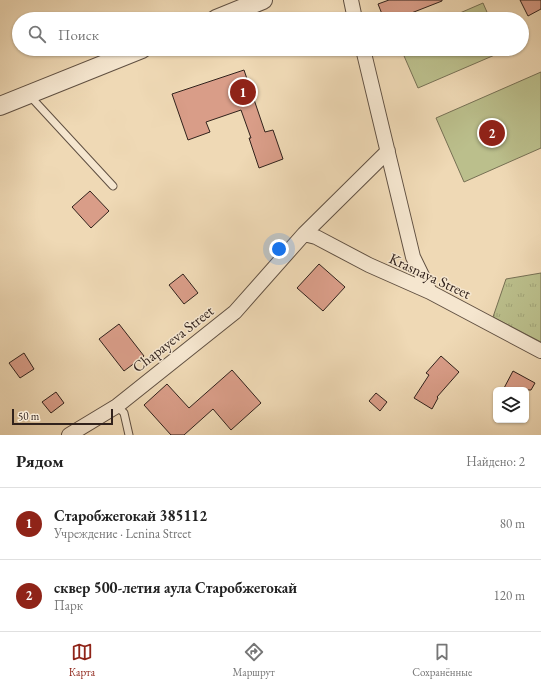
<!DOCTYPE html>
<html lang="ru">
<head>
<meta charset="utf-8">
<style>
	body { margin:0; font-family:"EB Garamond",serif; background:#f2f2f2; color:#222 }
	.controls { position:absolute; right:12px; bottom:12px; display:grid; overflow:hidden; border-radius:6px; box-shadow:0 1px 3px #0004 }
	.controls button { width:36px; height:36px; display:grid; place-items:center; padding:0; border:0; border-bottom:1px solid #e0e0e0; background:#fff; color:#222; font:20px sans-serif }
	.scale { position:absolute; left:12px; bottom:10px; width:101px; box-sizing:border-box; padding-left:4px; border:2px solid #31221c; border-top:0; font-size:11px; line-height:14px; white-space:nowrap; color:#31221c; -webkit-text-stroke:3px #f5e6cf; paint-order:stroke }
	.you { position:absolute; left:279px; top:249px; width:14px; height:14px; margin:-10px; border:3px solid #fff; border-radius:50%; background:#1a73e8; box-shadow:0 0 0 6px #1a73e833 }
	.badge { display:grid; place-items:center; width:26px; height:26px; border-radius:50%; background:#8f2418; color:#fff; font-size:13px; font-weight:700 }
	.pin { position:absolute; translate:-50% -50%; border:2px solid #fff; box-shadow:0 1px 4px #0006 }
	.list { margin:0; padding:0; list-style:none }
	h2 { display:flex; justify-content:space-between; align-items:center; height:52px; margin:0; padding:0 16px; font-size:17px }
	h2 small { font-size:13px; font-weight:400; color:#767676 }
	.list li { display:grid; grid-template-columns:26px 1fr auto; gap:12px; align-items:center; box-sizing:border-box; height:72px; padding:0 16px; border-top:1px solid #e0e0e0 }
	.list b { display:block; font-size:15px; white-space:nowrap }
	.list p { margin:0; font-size:13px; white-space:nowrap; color:#767676 }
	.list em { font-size:13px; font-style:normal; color:#767676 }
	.icon { flex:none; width:22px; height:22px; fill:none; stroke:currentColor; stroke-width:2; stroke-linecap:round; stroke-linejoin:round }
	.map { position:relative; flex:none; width:541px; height:435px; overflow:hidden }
	.search { position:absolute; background:#fff; box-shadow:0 1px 3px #0004; left:12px; right:12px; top:12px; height:44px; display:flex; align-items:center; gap:10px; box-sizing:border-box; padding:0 14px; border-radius:22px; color:#767676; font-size:15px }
	.sheet { height:196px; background:#fff }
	nav { display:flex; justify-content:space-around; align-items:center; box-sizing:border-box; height:56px; border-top:1px solid #e0e0e0; background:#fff; font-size:11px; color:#767676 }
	nav a { display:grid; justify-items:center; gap:2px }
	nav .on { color:#8f2418 }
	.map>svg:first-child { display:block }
</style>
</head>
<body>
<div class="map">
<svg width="541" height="435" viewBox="0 0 541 435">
	<defs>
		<pattern id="grass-tufts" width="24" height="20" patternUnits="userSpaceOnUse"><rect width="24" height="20" fill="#bbbf8c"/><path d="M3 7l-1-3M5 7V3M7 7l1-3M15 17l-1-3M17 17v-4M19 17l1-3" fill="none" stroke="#a1a478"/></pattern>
	</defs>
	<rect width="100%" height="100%" fill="#efd9b5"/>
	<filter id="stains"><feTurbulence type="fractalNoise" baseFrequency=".005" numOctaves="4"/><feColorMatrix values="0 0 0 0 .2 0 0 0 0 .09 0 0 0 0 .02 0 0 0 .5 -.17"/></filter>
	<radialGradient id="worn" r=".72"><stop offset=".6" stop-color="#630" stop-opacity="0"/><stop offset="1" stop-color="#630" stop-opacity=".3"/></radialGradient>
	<path fill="url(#grass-tufts)" stroke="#767054" d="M541,273v69l-48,-25 13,-38z"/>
	<path fill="#bbbf8c" stroke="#767054" d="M483,3l7,16h-44z
		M401,49h102l1,2 -86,37z
		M541,72v76l-77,34 -28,-64z"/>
	<path fill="#d99d88" stroke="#31221c" d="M389,0h53v1l-46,18h-12l-6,-15z
		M520,0h21v9l-13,7z
		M244,70l21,62 8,-2 10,29 -24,9 -10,-30h2l-10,-28 -35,12 4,10 -22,8 -16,-46z
		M90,191l19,20 -18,17 -19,-21z
		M319,264l26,23 -22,24 -26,-23z
		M183,274l15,19 -14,11 -15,-19z
		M119,324l25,32 -20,15 -25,-32z
		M24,353l10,16 -14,9 -11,-15z
		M441,356l18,16 -22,25 1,1 -6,11 -18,-11 15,-23 -3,-2z
		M232,370l29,33 -30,27 -18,-21 -29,26h-13l-27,-30 23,-21 22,24z
		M513,371l22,12 -4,7h-28z
		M56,392l8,11 -13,10 -9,-11z
		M376,393l11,9 -7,9 -11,-10z"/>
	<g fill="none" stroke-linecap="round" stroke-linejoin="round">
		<defs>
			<path id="service" d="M29,95l84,91
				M117,406l7,7 5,22"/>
			<path id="minor" d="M351,0l4,19
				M363,49l50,208 17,35
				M304,234l12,3 53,28 61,27 111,59
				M69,435l48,-29 118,-94 69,-78 84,-83"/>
			<path id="tertiary" d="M216,19l47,-19
				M0,106l142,-57"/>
		</defs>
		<use href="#service" stroke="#605042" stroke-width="9"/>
		<use href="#minor" stroke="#605042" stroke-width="16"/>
		<use href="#tertiary" stroke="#605042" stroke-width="20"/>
		<use href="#service" stroke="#f5e6cf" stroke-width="7"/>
		<use href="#minor" stroke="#f5e6cf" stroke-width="14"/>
		<use href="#tertiary" stroke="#f5e6cf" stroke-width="18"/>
	</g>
	<g text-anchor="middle" stroke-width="3" stroke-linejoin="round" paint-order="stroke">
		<g font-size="15" fill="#31221c" stroke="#f5e6cf">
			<text transform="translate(430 276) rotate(25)" y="5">Krasnaya Street</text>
			<text transform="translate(173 339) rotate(-38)" y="5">Chapayeva Street</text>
		</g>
	</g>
	<rect width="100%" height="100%" filter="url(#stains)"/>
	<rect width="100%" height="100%" fill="url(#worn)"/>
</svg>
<div class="controls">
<button><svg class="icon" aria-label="layers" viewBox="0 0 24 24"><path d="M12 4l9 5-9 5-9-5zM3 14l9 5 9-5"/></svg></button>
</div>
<div class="scale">50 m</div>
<div class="you"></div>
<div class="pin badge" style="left:243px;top:92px">1</div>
<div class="pin badge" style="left:492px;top:133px">2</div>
<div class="search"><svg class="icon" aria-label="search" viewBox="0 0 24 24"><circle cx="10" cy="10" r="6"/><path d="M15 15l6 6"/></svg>Поиск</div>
</div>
<section class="sheet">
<h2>Рядом<small>Найдено: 2</small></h2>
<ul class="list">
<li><span class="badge">1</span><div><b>Старобжегокай 385112</b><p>Учреждение · Lenina Street</p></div><em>80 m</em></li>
<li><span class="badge">2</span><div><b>сквер 500-летия аула Старобжегокай</b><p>Парк</p></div><em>120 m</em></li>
</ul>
</section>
<nav>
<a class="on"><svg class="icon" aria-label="map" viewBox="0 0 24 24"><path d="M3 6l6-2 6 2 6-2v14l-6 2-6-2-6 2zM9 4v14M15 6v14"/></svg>Карта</a>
<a><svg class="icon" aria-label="directions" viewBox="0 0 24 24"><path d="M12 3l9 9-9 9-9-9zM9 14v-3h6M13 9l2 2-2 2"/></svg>Маршрут</a>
<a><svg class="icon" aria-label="saved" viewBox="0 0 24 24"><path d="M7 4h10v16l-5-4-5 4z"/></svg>Сохранённые</a>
</nav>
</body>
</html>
